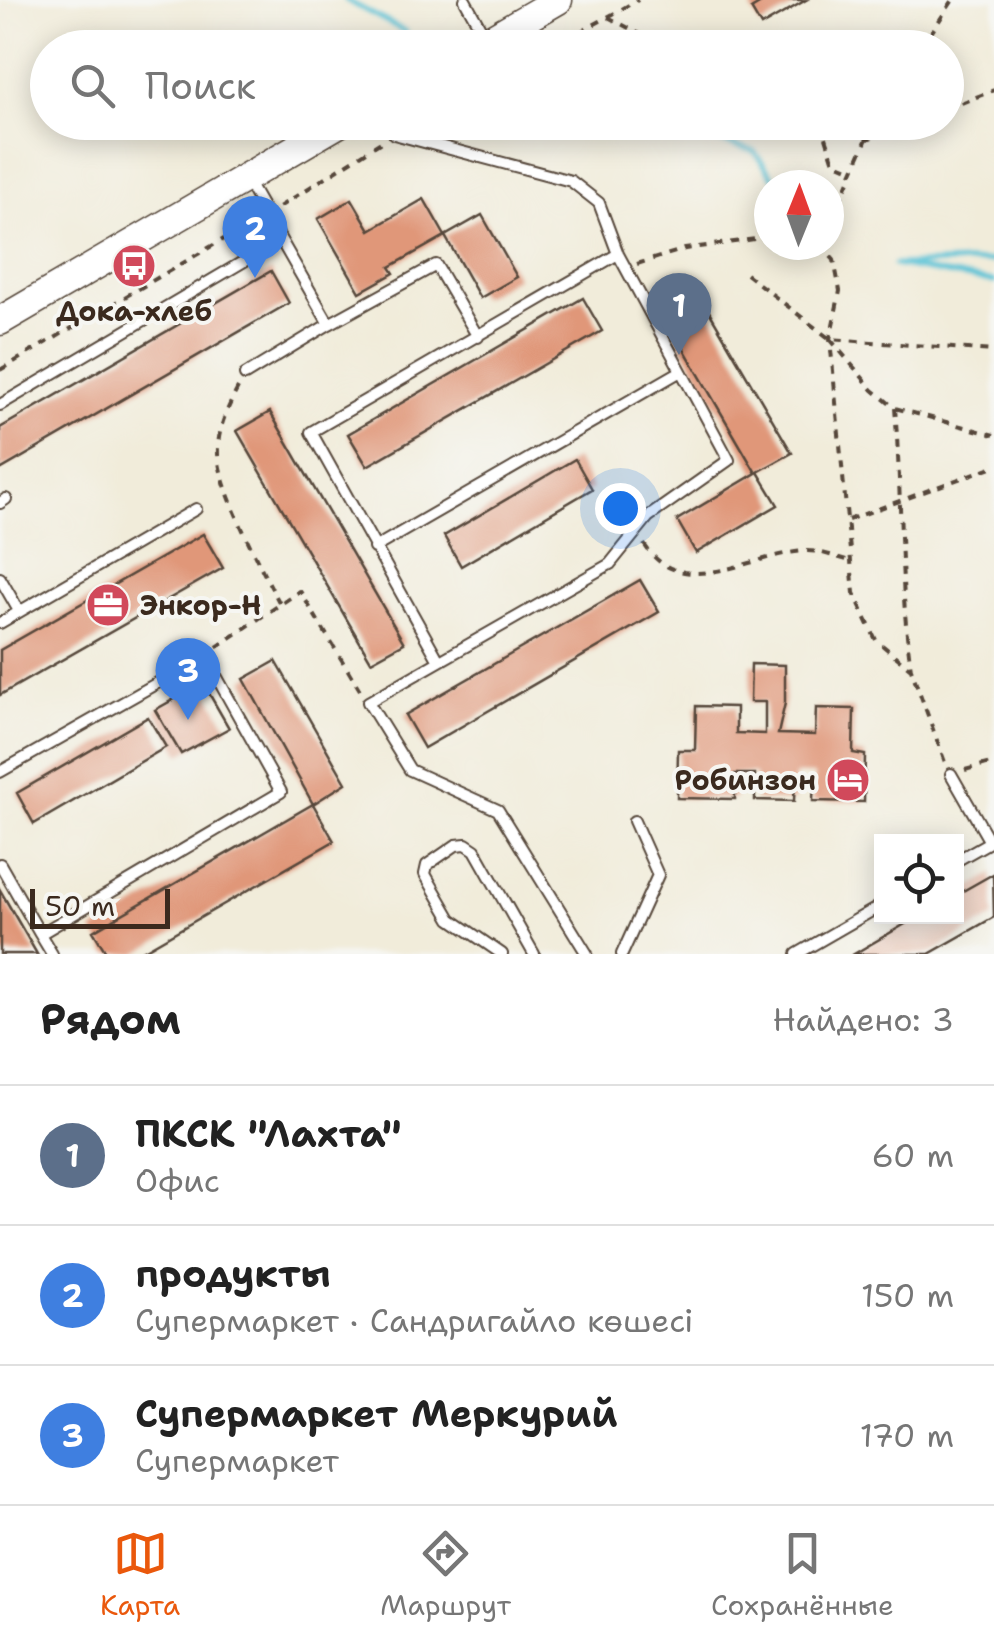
<!DOCTYPE html>
<html lang="ru">
<head>
<meta charset="utf-8">
<style>
	body { margin:0; font-family:"Shantell Sans",sans-serif; background:#f2f2f2; color:#222 }
	.controls { position:absolute; right:30px; bottom:30px; display:grid; overflow:hidden; border-radius:0px; box-shadow:0 5px 25px #0003 }
	.controls button { width:90px; height:90px; display:grid; place-items:center; padding:0; border:0; border-bottom:2px solid #e0e0e0; background:#fff; color:#222; font:50px sans-serif }
	.compass { position:absolute; left:754px; top:170px; width:90px; height:90px; border-radius:50%; background:#fff; box-shadow:0 5px 25px #0003; rotate:1deg }
	.scale { position:absolute; left:30px; bottom:25px; width:140px; box-sizing:border-box; padding-left:10px; border:5px solid #3b2a1e; border-top:0; font-size:28px; line-height:35px; white-space:nowrap; color:#3b2a1e; -webkit-text-stroke:8px #f6f6f2; paint-order:stroke }
	.you { position:absolute; left:620px; top:508px; width:35px; height:35px; margin:-25px; border:8px solid #fff; border-radius:50%; background:#1a73e8; box-shadow:0 0 0 15px #1a73e833 }
	.badge { display:grid; place-items:center; width:65px; height:65px; border-radius:50%; background:#ea580c; color:#fff; font-size:32px; font-weight:700 }
	.pin { position:absolute; translate:-50% -82px; filter:drop-shadow(0 2px 5px #0008) }
	.pin::after { content:''; position:absolute; top:52px; width:35px; height:30px; background:inherit; clip-path:polygon(0 0,100% 0,50% 100%) }
	.list { margin:0; padding:0; list-style:none }
	h2 { display:flex; justify-content:space-between; align-items:center; height:130px; margin:0; padding:0 40px; font-size:42px }
	h2 small { font-size:32px; font-weight:400; color:#767676 }
	.list li { display:grid; grid-template-columns:65px 1fr auto; gap:30px; align-items:center; box-sizing:border-box; height:140px; padding:0 40px; border-top:2px solid #e0e0e0 }
	.list b { display:block; font-size:38px; white-space:nowrap }
	.list p { margin:0; font-size:32px; white-space:nowrap; color:#767676 }
	.list em { font-size:32px; font-style:normal; color:#767676 }
	.icon { flex:none; width:55px; height:55px; fill:none; stroke:currentColor; stroke-width:2; stroke-linecap:round; stroke-linejoin:round }
	.map { position:relative; flex:none; width:994px; height:954px; overflow:hidden }
	.search { position:absolute; background:#fff; box-shadow:0 5px 25px #0003; left:30px; right:30px; top:30px; height:110px; display:flex; align-items:center; gap:25px; box-sizing:border-box; padding:0 35px; border-radius:55px; color:#767676; font-size:38px }
	.sheet { height:550px; background:#fff }
	nav { display:flex; justify-content:space-around; align-items:center; box-sizing:border-box; height:140px; border-top:2px solid #e0e0e0; background:#fff; font-size:28px; color:#767676 }
	nav a { display:grid; justify-items:center; gap:5px }
	nav .on { color:#ea580c }
	.map>svg:first-child { display:block }
</style>
</head>
<body>
<div class="map">
<svg width="994" height="954" viewBox="0 0 994 954">
	<rect width="100%" height="100%" fill="#f6f6f2"/>
	<filter id="ink" filterUnits="userSpaceOnUse"><feTurbulence type="fractalNoise" baseFrequency=".01" numOctaves="2"/><feDisplacementMap in="SourceGraphic" scale="20" xChannelSelector="R" yChannelSelector="G"/><feConvolveMatrix kernelMatrix="1 2 1 2 8 2 1 2 1" color-interpolation-filters="sRGB"/></filter>
	<filter id="wash" filterUnits="userSpaceOnUse"><feTurbulence type="fractalNoise" baseFrequency=".0048" numOctaves="4" result="noise"/><feDisplacementMap in="SourceGraphic" scale="40" xChannelSelector="R" yChannelSelector="G"/><feGaussianBlur stdDeviation="2.25" result="paint"/><feColorMatrix in="noise" values="0 0 0 0 0 0 0 0 0 0 0 0 0 0 0 0 0 1.4 0 .05"/><feComposite in="paint" operator="in"/></filter>
	<g filter="url(#wash)">
		<rect width="100%" height="100%" fill="#f1ecda"/>
		<g fill="none" stroke-linecap="round" stroke-linejoin="round">
			<path stroke="#5bc4d7" stroke-width="5" d="M346,0l60,32
				M651,122l103,29 25,34
				M994,261l-100,4 100,17"/>
		</g>
		<g id="blocks">
			<path fill="#e09779" d="M766,0h40l-45,26 -10,-17z
				M352,199l18,31 54,-31 21,37 -55,31 4,6 -34,19 -42,-73z
				M482,215l35,62 -37,21 -35,-62z
				M271,271l18,32 -289,167v-42z
				M693,284l99,169 -36,20 -98,-169z
				M583,298l19,33 -235,135 -19,-32z
				M270,412l134,231 -33,18 -134,-230z
				M575,459l17,30 -131,77 -17,-30z
				M758,472l20,33 -82,48 -19,-33z
				M203,534l20,34 -223,127v-45z
				M640,580l19,32 -235,136 -19,-33z
				M276,661l70,122 -33,21 -69,-125z
				M751,664l34,1v38l-7,31 37,1 1,-27 38,1 -1,44 12,2 -1,47 -51,-1 1,-26h-19l-1,26 -39,-1v-26h-20v25l-58,-1 1,-48h17l1,-44 40,1v26l29,1v-32h-15z
				M203,683l26,45 -48,26 -26,-44z
				M148,717l18,30 -132,77 -17,-31z
				M313,804l21,37 -197,113h-30l-14,-23z
				M993,874l1,43 -65,37h-75l65,-38h37v-21z
				M0,890l37,64h-37z"/>
		</g>
	</g>
	<g filter="url(#ink)">
		<use href="#blocks" fill-opacity="0" stroke="#56473a" stroke-width="2.5"/>
		<g fill="none" stroke-linecap="round" stroke-linejoin="round">
			<defs>
				<path id="lane" d="M465,0l21,38
					M383,122l11,12 177,47 28,22 19,51 111,206 -81,57 -38,47 -242,138 42,68 88,40 89,144
					M247,181l82,143 107,-59 42,72
					M245,375l84,-51
					M0,405l280,-165
					M0,503l6,-4
					M374,548l307,-177
					M0,578l19,33
					M0,623l196,-114
					M439,661l-128,-229 307,-178
					M0,772l205,-116 76,136 -241,142 12,20
					M951,774l39,68
					M956,861l37,-21
					M0,864l40,70
					M502,954l-51,-35 -26,-45 2,-9 29,-20 10,-1 9,6 59,104
					M622,954l36,-79 -24,-54
					M797,954l85,-49"/>
				<path id="secondary" d="M475,48l83,-48
					M0,321l341,-199"/>
			</defs>
			<use href="#lane" stroke="#56473a" stroke-width="14"/>
			<use href="#secondary" stroke="#56473a" stroke-width="31"/>
			<path stroke="#56473a" stroke-width="4" stroke-dasharray="8 8" stroke-linecap="butt" d="M608,17l58,31
				M552,48l86,-48
				M921,48l32,-48
				M946,109l48,-19
				M821,122l13,40 17,7
				M849,122l18,10
				M865,140l46,-18
				M279,207l102,-65
				M829,215l10,-11 35,-82
				M820,245l14,15 6,31 -10,48 24,254 22,47 35,29 35,96
				M637,264l48,-15 84,-12
				M746,274l84,65 164,12
				M830,339l43,51 22,18 99,27
				M0,370l253,-148
				M238,388c-11,21 -21,42 -20,66 2,37 44,116 62,150
				M895,408c7,87 4,175 16,261
				M848,520l146,-54
				M644,544c37,59 107,10 161,7 14,-1 32,7 46,10
				M217,647l83,-56 60,99
				M965,770l29,-8"/>
			<use href="#lane" stroke="#fff" stroke-width="10"/>
			<use href="#secondary" stroke="#fff" stroke-width="28"/>
		</g>
	</g>
	<defs>
		<symbol id="bus-disc" viewBox="-11 -11 22 22"><circle r="9.5" fill="#d1495b" stroke="#f6f6f2"/><path d="M-5-6H5V4H4V6H2V4H-2V6H-4V4H-5ZM-3.5-4V0h7V-4ZM-3.5 1.2v1.5H-2V1.2ZM2 1.2v1.5H3.5V1.2Z" fill="#fff"/></symbol>
		<symbol id="office-disc" viewBox="-11 -11 22 22"><circle r="9.5" fill="#d1495b" stroke="#f6f6f2"/><path d="M-6-3h4V-5.5h4V-3h4V5H-6ZM-1-4.5V-3h2v-1.5ZM-6 0V1H6V0Z" fill="#fff"/></symbol>
		<symbol id="hotel-disc" viewBox="-11 -11 22 22"><circle r="9.5" fill="#d1495b" stroke="#f6f6f2"/><path d="M-6-4.5h1.5V1H6V5H4.5V3h-9V5H-6ZM-4 0a1.8 1.8 0 1 1 3.6 0ZM.5 0V-2.5h3Q6-2.5 6 0Z" fill="#fff"/></symbol>
	</defs>
	<g fill-rule="evenodd">
		<use href="#bus-disc" x="109" y="241" width="50" height="50"/>
		<use href="#office-disc" x="83" y="580" width="50" height="50"/>
		<use href="#hotel-disc" x="823" y="755" width="50" height="50"/>
	</g>
	<g text-anchor="middle" stroke-width="8" stroke-linejoin="round" paint-order="stroke">
		<g font-size="28" font-weight="bold" fill="#3b2a1e" stroke="#f6f6f2">
			<text x="134" y="321">Дока-хлеб</text>
			<text x="140" y="615" text-anchor="start">Энкор-Н</text>
			<text x="816" y="790" text-anchor="end">Робинзон</text>
		</g>
	</g>
</svg>
<div class="controls">
<button><svg class="icon" aria-label="locate" viewBox="0 0 24 24"><circle cx="12" cy="12" r="6"/><path d="M12 2v4M12 18v4M2 12h4M18 12h4"/></svg></button>
</div>
<svg class="compass" viewBox="-18 -18 36 36"><path d="M0-13l5 13h-10z" fill="#e53935"/><path d="M0 13l5-13h-10z" fill="#767676"/></svg>
<div class="scale">50 m</div>
<div class="you"></div>
<div class="pin badge" style="left:679px;top:355px;background:#5c6f8a">1</div>
<div class="pin badge" style="left:255px;top:278px;background:#3f7fe0">2</div>
<div class="pin badge" style="left:188px;top:720px;background:#3f7fe0">3</div>
<div class="search"><svg class="icon" aria-label="search" viewBox="0 0 24 24"><circle cx="10" cy="10" r="6"/><path d="M15 15l6 6"/></svg>Поиск</div>
</div>
<section class="sheet">
<h2>Рядом<small>Найдено: 3</small></h2>
<ul class="list">
<li><span class="badge" style="background:#5c6f8a">1</span><div><b>ПКСК &quot;Лахта&quot;</b><p>Офис</p></div><em>60 m</em></li>
<li><span class="badge" style="background:#3f7fe0">2</span><div><b>продукты</b><p>Супермаркет · Сандригайло көшесі</p></div><em>150 m</em></li>
<li><span class="badge" style="background:#3f7fe0">3</span><div><b>Супермаркет Меркурий</b><p>Супермаркет</p></div><em>170 m</em></li>
</ul>
</section>
<nav>
<a class="on"><svg class="icon" aria-label="map" viewBox="0 0 24 24"><path d="M3 6l6-2 6 2 6-2v14l-6 2-6-2-6 2zM9 4v14M15 6v14"/></svg>Карта</a>
<a><svg class="icon" aria-label="directions" viewBox="0 0 24 24"><path d="M12 3l9 9-9 9-9-9zM9 14v-3h6M13 9l2 2-2 2"/></svg>Маршрут</a>
<a><svg class="icon" aria-label="saved" viewBox="0 0 24 24"><path d="M7 4h10v16l-5-4-5 4z"/></svg>Сохранённые</a>
</nav>
</body>
</html>
